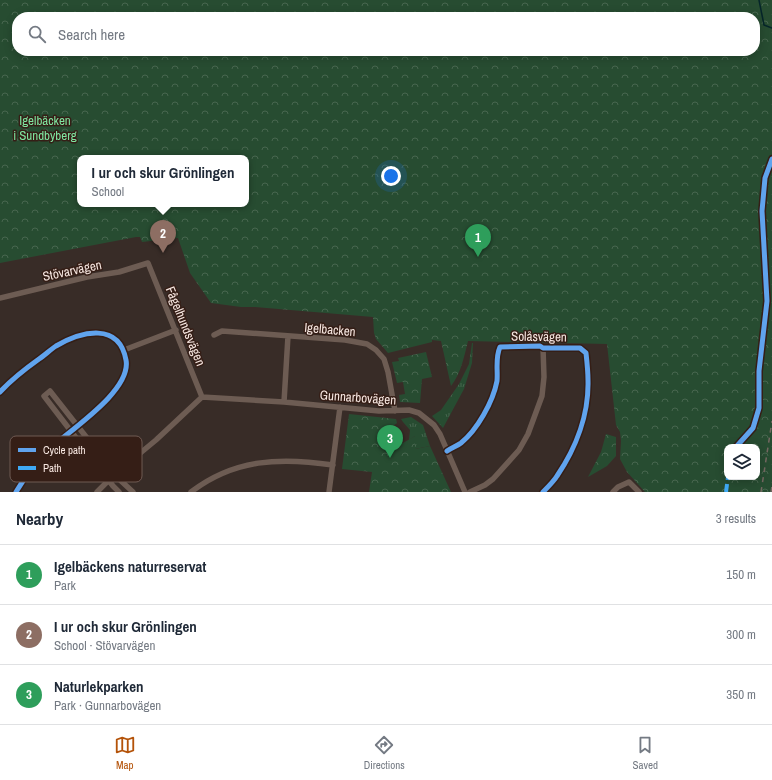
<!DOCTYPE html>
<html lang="en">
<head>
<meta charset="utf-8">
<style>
	body { margin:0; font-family:"Archivo Narrow",sans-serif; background:#f6f6f7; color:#1f2937 }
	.controls { position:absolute; right:12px; bottom:12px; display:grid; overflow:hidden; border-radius:8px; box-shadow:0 2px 10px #0003 }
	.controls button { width:36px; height:36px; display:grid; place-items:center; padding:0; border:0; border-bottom:1px solid #e0e1e3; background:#fff; color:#1f2937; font:20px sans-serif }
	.you { position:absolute; left:391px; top:176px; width:14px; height:14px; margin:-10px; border:3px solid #fff; border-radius:50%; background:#1a73e8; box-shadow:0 0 0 6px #1a73e833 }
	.badge { display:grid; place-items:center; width:26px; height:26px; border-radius:50%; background:#b45309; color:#fff; font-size:13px; font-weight:700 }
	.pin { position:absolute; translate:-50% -33px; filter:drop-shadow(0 1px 2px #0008) }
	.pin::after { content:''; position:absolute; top:21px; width:14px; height:12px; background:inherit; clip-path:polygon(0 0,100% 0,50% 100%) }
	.popup { position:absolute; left:77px; top:155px; width:172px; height:52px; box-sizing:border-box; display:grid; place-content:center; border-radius:8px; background:#fff; filter:drop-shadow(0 1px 3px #0005); font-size:13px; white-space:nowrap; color:#747a83 }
	.popup b { font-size:15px; color:#1f2937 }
	.popup::after { content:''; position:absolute; left:50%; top:100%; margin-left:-8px; border:8px solid transparent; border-top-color:#fff }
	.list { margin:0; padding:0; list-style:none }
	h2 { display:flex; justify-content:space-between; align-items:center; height:52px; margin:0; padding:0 16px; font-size:17px }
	h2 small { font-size:13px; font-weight:400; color:#747a83 }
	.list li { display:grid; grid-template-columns:26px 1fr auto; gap:12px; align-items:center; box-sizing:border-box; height:60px; padding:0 16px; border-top:1px solid #e0e1e3 }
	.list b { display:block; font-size:15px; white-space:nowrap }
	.list p { margin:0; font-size:13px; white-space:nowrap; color:#747a83 }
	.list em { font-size:13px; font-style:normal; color:#747a83 }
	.icon { flex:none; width:22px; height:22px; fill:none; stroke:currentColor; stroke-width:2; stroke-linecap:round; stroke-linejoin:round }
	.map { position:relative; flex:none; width:772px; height:492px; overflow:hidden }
	.search { position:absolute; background:#fff; box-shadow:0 2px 10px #0003; left:12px; right:12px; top:12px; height:44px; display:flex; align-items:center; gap:10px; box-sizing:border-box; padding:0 14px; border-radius:16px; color:#747a83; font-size:15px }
	.sheet { height:232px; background:#fff }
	nav { display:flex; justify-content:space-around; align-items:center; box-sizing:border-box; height:56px; border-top:1px solid #e0e1e3; background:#fff; font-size:11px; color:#747a83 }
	nav a { display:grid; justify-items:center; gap:2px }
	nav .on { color:#b45309 }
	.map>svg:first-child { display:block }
</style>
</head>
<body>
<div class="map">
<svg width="772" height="492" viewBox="0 0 772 492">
	<defs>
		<pattern id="grass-tufts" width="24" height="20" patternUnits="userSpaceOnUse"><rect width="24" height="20" fill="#274c31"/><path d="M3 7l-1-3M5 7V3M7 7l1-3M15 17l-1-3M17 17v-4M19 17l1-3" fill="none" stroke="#47664f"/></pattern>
		<pattern id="forest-crowns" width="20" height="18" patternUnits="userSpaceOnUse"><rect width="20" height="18" fill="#274c31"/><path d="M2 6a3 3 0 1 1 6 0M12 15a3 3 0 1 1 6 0" fill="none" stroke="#47664f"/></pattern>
	</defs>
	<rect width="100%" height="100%" fill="#382c27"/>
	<path fill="url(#grass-tufts)" d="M472,343h1l-1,20 -8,26 -21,39 -11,-12 9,-6 18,-26 10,-20z
		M411,417l12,8 7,21 -15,3v-13l-6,4 1,-10 -7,-8 -2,-3z"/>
	<path fill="url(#forest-crowns)" fill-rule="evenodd" d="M0,0h772v492h-127l-18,-20 -7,-13 1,-18 -1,-9 -4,-7 -9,-81 -139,-3c-4,16 -7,32 -17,45l-10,-45 -9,-1v2l-44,11 -12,-14 -2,-6 -1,-16 -118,-10h-14l-30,-4 -21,-30 -12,-35 -36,4 -2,-5h-4l-136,26zM17,17h738v34h-738zM80,158h166v46h-166zM727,447h30v30h-30z
		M426,352l6,25 -10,2 -2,24 -20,-1 -1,-7 6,-1 -2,-12 -6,1 -5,-21 7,-1 -1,-3z
		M349,414l47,5 1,4 -7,5v6l-5,5 18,4 12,-7v13l15,-3 21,46h-82l3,-20 -30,-3z
		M606,434l10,3v19l-9,10 -19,11 13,-25z"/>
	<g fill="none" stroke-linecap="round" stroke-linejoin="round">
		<path stroke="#052529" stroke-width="1.5" d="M759,0l5,25 8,3"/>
		<path stroke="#6d5c53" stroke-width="5.5" d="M0,298l87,-21 32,-5 29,-9 54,134
			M214,335l8,-4 123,9 22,4 9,6 8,9 4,13 7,39
			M124,350l52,-20
			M0,392c12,-13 25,-23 39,-33 6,-4 11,-9 17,-13 26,-15 63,-24 70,14 6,32 -61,73 -81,93 -9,8 -23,29 -29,39
			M202,397l82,5 95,9 30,-1 10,3 15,12 6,9 25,58
			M284,402l4,-66
			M447,451c4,-3 10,-5 14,-8 16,-13 32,-41 36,-62 1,-11 -2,-23 3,-34l40,-1 3,2h37l6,5c1,9 2,18 2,27 1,34 -12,68 -31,96 -3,5 -9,11 -14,16
			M97,492l18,-18 41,-34 46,-43
			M119,492l-6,-6 -69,-90 6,-5 70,89 13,12
			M191,492c43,-33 89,-35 142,-27
			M329,492l11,-85
			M470,492l15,-7 8,-6 26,-29 9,-16 14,-38 2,-19 -1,-29
			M613,492l5,-5 11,-5 10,10"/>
		<path stroke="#756862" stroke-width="1.5" stroke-dasharray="5 5" stroke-linecap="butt" d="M761,492l11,-71
			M771,492l1,-6"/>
		<path stroke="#3fa9f5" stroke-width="4" stroke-dasharray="8 4" stroke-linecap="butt" d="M726,492l2,-15"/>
		<defs>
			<path id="cycleway" d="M0,392c12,-13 25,-23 39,-33 6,-4 11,-9 17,-13 26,-15 63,-24 70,14 6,32 -61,73 -81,93 -9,8 -23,29 -29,39
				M736,447l17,-19 6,-20v-37l8,-70 -5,-90 3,-33 7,-19
				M447,451c4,-3 10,-5 14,-8 16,-13 32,-41 36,-62 1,-11 -2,-23 3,-34l40,-1 3,2h37l6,5c1,9 2,18 2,27 1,34 -12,68 -31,96 -3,5 -9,11 -14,16"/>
		</defs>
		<use href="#cycleway" stroke="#351e16" stroke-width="8"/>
		<use href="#cycleway" stroke="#60a3ed" stroke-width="5"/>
	</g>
	<g text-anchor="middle" stroke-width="3" stroke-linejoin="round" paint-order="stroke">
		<g font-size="13" fill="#7fe7a1" stroke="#351e16">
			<text x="45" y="125">Igelbäcken<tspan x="45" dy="15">i Sundbyberg</tspan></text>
		</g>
		<g font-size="13" fill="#f7e7e1" stroke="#351e16">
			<text transform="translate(72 270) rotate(-12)" y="5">Stövarvägen</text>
			<text transform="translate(186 326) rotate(68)" y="5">Fågelhundsvägen</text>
			<text transform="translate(330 329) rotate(5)" y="5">Igelbacken</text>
			<text transform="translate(539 336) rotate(1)" y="5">Solåsvägen</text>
			<text transform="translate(358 397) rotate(4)" y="5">Gunnarbovägen</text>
		</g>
	</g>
	<rect x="10" y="436" width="132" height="46" rx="6" fill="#351e16" stroke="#6f5a53" stroke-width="1"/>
	<rect x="18" y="448" width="18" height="4" fill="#60a3ed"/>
	<rect x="18" y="466" width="18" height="4" fill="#3fa9f5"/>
	<g font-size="11" fill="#f7e7e1">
		<text x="43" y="454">Cycle path</text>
		<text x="43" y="472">Path</text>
	</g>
</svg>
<div class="controls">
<button><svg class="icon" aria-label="layers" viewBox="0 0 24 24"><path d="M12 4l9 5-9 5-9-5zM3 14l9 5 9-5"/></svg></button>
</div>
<div class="you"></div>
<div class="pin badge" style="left:478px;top:257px;background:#2e9e5b">1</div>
<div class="pin badge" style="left:163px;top:253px;background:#8d6e63">2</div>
<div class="popup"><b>I ur och skur Grönlingen</b>School</div>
<div class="pin badge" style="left:390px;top:458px;background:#2e9e5b">3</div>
<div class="search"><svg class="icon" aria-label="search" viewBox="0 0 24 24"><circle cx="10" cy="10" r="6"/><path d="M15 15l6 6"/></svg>Search here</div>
</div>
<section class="sheet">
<h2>Nearby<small>3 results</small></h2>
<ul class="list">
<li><span class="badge" style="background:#2e9e5b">1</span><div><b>Igelbäckens naturreservat</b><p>Park</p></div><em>150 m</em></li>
<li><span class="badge" style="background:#8d6e63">2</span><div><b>I ur och skur Grönlingen</b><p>School · Stövarvägen</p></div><em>300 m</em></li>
<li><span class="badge" style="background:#2e9e5b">3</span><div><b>Naturlekparken</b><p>Park · Gunnarbovägen</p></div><em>350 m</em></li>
</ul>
</section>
<nav>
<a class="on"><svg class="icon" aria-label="map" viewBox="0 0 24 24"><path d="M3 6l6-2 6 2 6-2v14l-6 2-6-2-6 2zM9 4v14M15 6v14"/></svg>Map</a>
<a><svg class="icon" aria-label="directions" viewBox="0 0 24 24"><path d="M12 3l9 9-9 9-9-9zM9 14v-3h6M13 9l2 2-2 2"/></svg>Directions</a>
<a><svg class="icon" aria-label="saved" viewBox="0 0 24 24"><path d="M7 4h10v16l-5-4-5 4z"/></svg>Saved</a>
</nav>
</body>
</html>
